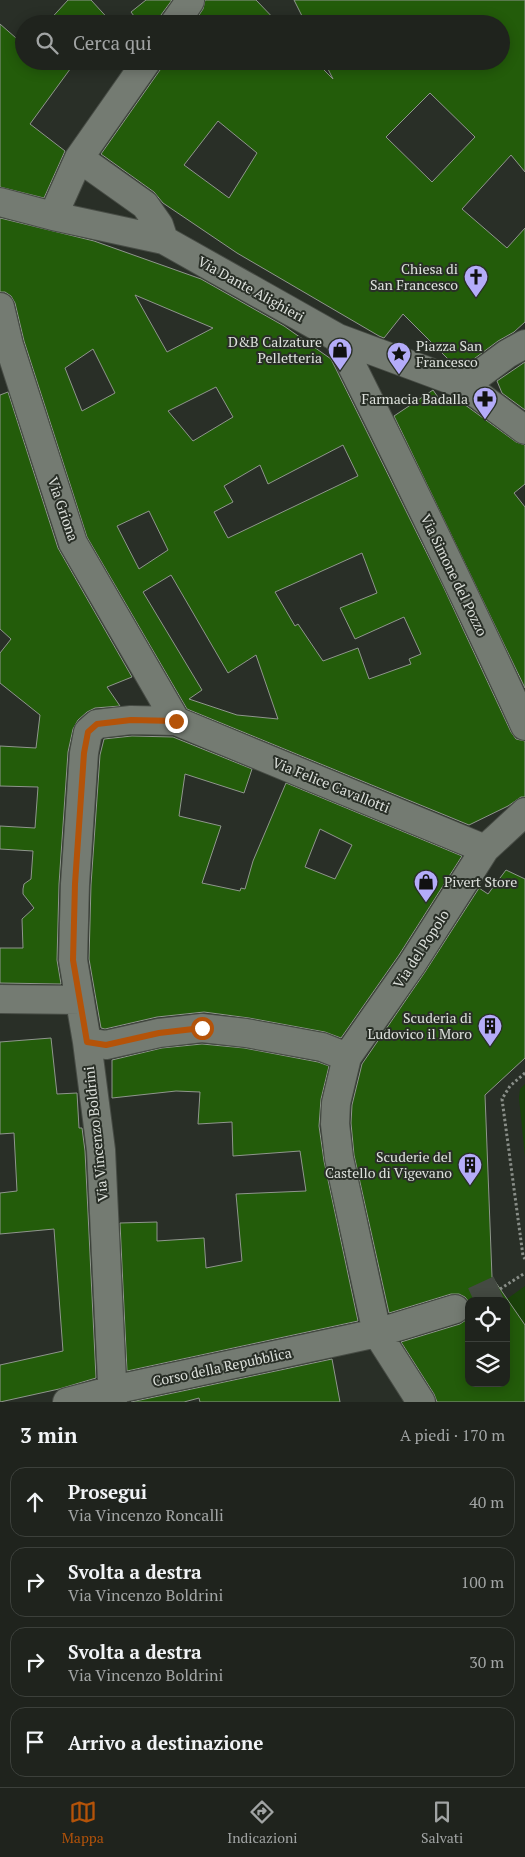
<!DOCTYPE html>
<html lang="it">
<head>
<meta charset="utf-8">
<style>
	body { margin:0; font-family:"PT Serif",serif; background:#2c2f2a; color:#f1f3f6 }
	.controls { position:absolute; right:15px; bottom:15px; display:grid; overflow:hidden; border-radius:10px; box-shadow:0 2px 12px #0003 }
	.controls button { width:45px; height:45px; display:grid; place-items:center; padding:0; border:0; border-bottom:1px solid #3c403b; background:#1f231d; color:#f1f3f6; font:25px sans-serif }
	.stop { position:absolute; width:15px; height:15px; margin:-11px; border:4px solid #b45309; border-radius:50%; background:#fff }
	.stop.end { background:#b45309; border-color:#fff; box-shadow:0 1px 5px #0008 }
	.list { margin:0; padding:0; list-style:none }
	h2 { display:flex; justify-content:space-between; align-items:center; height:65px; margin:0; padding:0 20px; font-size:21px }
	h2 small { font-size:16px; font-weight:400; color:#a1a4a4 }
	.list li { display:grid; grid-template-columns:32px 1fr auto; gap:15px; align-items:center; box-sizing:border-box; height:70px; margin:0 10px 10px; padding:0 10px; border:1px solid #3c403b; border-radius:15px }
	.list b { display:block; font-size:19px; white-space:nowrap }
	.list p { margin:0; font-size:16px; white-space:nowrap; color:#a1a4a4 }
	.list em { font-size:16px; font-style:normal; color:#a1a4a4 }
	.icon { flex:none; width:28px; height:28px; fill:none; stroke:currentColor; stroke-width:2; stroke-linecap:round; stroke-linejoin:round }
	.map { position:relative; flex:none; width:525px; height:1402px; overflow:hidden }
	.search { position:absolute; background:#1f231d; box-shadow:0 2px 12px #0003; left:15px; right:15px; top:15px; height:55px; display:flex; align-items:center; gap:12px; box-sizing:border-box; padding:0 18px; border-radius:28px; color:#a1a4a4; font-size:19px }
	.sheet { height:385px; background:#1f231d }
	nav { display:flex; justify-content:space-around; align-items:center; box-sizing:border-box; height:70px; border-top:1px solid #3c403b; background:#1f231d; font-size:14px; color:#a1a4a4 }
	nav a { display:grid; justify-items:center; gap:2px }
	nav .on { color:#b45309 }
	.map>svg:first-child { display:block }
</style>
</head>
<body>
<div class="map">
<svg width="525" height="1402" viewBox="0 0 525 1402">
	<rect width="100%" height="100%" fill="#292f27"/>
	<path fill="#1a420a" d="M525,1084v73l-6,-59 1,-9z
		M525,1286v39l-18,-26z"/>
	<path fill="#235c0a" stroke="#8f968d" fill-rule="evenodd" d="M68,0h23l22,24h-67z
		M146,0h26l-11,15 -2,9h-19l-9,-12z
		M205,0h51l23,24h-86l10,-15z
		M294,0h231v172l-14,-17 -49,54 45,39 18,-20v94l-11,10 -16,9 -35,26 -10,-3 -50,-50 -19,24 -5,-2 -142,-83 -74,-50 -9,-11 -53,-38 59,-84 2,-9h153l18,18 -9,-18h177v-37h-66l-5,-8 -14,8h-110zM430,93l45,44 -43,45 -46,-45zM218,121l39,32 -28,45 -45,-33z
		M0,24l24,21v16h52l-46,63 35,27 -21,47 -44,-11z
		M0,218l94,23 107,38 83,47 47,33 112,227 68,146 5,7 9,2v56h-4l-13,9 -39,19 -282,-116 -100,-172 -63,-196 -9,-38 -4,-7 -6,-4h-5zM135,295l78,33 -46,24zM93,349l22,44 -33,18 -17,-43zM216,387l17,30 -40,24 -25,-30zM343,445l15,31 -130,62 -14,-26 19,-10 -9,-16 36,-21 8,19zM149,511l19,39 -29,19 -22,-43zM362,553l15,40 -37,15 15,31 49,-22 17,37 -12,5 2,5 -42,15 -11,-31 -35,13 -25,-37 -3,2 -20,-34zM171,575l57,98 28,-18 22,64 -41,-4 -48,-16 13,-9 -59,-98z
		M525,362v48l-23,-17 -5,-12z
		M433,390l7,10 9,-4 8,3 59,43 9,3v39l-11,9 11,14v181l-131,-272z
		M8,392l50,156 74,129 -25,10 13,19 -25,2 -8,4 -9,8 -5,9 -5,23 -9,132 -2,76 4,24 -61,-1v-35h23l-1,-29 12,-11 -11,-14v-5l1,-5 7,-5 2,-28 -33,-2v-23l35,2 3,-41 -38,-1v-40l36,2 4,-33 -40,-32v-30l11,-14 -11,-10v-234z
		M132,736l41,1 79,32 -8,24 -59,-19 -6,42 42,10 -19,57 38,8 1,-3 4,1 8,-28 33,-78 176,73 -63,99 -58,83 -16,-6 -76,-14 -45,-6 -47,5 -52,12 -4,-1 -12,-69 2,-74 9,-130 4,-16zM320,829l32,16 -17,34 -30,-12z
		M506,870l19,9v179l-40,37 7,182 33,48v77h-88l-3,-8 -33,-52 59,-18 6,-4 3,-5v68h37v-82h-37v1l-4,-5 -6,-3h-8l-62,19 -35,-158 -3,-32 1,-18 10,-41 63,-92 54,-84 9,6z
		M51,1038l6,56 20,-1 2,35h3l3,23 11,227 -37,11 -59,13v-37l63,-14 -9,-122 -54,5v-41l17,-2 -3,-58 -14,1v-92z
		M202,1044l42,4 74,14 11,4 -8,33 -2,27 5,35 34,160 -231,50 -7,-148 37,-1v19l47,-3 2,30 36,-7 -6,-67 70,-3 -6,-40 -67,5 -1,-34 -34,2 2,-32 -24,-1 -64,7v-38l50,-12z
		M332,1359l8,43h-140l-1,-4 -15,4h-53z"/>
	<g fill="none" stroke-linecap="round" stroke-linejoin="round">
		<path stroke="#444a42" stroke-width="28" stroke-dasharray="28 14" stroke-linecap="butt" d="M474,1301l26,-12"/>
		<defs>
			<path id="minor" d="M174,24l16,-23
				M79,158l66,47 14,20 5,15
				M0,202l53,14 111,24 174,98 127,47 60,45
				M53,216l26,-58 68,-97
				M0,307l9,38 64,198 103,178
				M338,338c64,128 128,257 187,388
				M465,385l42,-31 18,-10
				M0,999l80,1
				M87,1042l19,3 53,-12 43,-5 44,5 76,14 25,10
				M67,1402l46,-12 264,-57 78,-24
				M113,1402l-12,-252 -14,-108 -14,-82 2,-76 9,-131 4,-21 9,-8 34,-4 45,1 309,128
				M421,1402l-44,-69 -38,-175 -4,-34 1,-21 11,-46 65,-93 73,-115 40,-37"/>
		</defs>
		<use href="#minor" stroke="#474c45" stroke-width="30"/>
		<path stroke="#898e88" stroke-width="3" stroke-dasharray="2.5 2.5" stroke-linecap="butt" d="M525,1073l-15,13 -8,13 21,157 2,3
			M500,1289l25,-16"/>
		<use href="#minor" stroke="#747b72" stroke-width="28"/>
	</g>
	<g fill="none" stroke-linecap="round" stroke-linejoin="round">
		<path stroke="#b45309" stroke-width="6" d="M176,721l-45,-1 -34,4 -9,8 -4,21 -9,131 -2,76 14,82 19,3 53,-12 43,-5"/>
	</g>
	<defs>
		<symbol id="church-pin" viewBox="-11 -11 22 30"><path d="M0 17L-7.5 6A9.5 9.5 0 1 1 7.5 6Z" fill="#b4acf9" stroke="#292f27"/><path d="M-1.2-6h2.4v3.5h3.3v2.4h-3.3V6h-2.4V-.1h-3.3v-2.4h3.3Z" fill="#111"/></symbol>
		<symbol id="shop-pin" viewBox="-11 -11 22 30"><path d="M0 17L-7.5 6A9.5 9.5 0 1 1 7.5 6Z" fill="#b4acf9" stroke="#292f27"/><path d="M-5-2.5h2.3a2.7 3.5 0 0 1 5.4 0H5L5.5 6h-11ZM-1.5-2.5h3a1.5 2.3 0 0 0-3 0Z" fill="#111"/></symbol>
		<symbol id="sight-pin" viewBox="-11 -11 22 30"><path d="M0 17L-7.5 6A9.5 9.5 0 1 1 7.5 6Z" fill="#b4acf9" stroke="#292f27"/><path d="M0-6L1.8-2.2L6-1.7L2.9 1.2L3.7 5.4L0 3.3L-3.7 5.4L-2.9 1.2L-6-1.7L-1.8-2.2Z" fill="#111"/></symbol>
		<symbol id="pharmacy-pin" viewBox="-11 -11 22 30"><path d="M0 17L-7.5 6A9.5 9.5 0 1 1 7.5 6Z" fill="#b4acf9" stroke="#292f27"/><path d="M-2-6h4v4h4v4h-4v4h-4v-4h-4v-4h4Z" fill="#111"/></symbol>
		<symbol id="building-pin" viewBox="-11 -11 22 30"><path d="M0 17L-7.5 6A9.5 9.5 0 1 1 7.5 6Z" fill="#b4acf9" stroke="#292f27"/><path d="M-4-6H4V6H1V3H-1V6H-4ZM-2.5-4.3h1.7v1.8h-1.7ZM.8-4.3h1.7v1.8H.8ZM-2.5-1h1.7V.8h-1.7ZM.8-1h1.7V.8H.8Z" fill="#111"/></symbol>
	</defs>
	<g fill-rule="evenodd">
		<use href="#church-pin" x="462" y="263" width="28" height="38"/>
		<use href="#shop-pin" x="326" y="336" width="28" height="38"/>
		<use href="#sight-pin" x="385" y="340" width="28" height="38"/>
		<use href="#pharmacy-pin" x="471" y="385" width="28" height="38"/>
		<use href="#shop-pin" x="412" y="868" width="28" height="38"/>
		<use href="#building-pin" x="476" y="1012" width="28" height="38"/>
		<use href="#building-pin" x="456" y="1151" width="28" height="38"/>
	</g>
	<g text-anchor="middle" stroke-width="4" stroke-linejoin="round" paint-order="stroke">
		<g font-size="14" fill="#dde1dc" stroke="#292f27" text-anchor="end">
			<text x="458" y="274">Chiesa di<tspan x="458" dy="16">San Francesco</tspan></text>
			<text x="322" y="347">D&amp;B Calzature<tspan x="322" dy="16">Pelletteria</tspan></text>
			<text x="416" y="351" text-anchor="start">Piazza San<tspan x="416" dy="16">Francesco</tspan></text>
			<text x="468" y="404">Farmacia Badalla</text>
			<text x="444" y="887" text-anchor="start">Pivert Store</text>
			<text x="472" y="1023">Scuderia di<tspan x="472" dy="16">Ludovico il Moro</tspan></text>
			<text x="452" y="1162">Scuderie del<tspan x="452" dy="16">Castello di Vigevano</tspan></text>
		</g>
		<g font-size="14" fill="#dde1dc" stroke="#292f27">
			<text transform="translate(251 289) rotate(29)" y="5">Via Dante Alighieri</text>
			<text transform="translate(63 509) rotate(71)" y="5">Via Griona</text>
			<text transform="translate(454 575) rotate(64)" y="5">Via Simone del Pozzo</text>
			<text transform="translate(331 785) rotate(22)" y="5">Via Felice Cavallotti</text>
			<text transform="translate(421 949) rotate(-57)" y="5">Via del Popolo</text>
			<text transform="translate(96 1134) rotate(-96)" y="5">Via Vincenzo Boldrini</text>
			<text transform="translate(222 1367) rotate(-12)" y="5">Corso della Repubblica</text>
		</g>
	</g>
</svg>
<div class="controls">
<button><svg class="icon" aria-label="locate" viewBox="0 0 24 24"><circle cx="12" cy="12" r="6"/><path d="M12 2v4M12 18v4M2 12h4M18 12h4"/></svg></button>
<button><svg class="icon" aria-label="layers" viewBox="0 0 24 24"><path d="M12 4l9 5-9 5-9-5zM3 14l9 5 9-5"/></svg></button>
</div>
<div class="stop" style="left:202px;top:1028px"></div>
<div class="stop end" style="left:176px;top:721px"></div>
<div class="search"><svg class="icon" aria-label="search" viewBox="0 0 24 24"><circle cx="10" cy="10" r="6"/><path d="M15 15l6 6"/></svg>Cerca qui</div>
</div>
<section class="sheet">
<h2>3 min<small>A piedi · 170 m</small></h2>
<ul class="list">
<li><svg class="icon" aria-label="ahead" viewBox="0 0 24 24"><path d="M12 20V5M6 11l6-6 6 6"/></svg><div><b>Prosegui</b><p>Via Vincenzo Roncalli</p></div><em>40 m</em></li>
<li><svg class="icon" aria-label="right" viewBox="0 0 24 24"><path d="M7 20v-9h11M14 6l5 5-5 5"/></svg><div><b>Svolta a destra</b><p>Via Vincenzo Boldrini</p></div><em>100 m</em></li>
<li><svg class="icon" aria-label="right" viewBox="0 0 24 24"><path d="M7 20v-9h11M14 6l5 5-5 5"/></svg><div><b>Svolta a destra</b><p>Via Vincenzo Boldrini</p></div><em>30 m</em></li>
<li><svg class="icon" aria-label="arrive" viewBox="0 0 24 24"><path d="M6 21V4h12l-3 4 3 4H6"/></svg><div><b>Arrivo a destinazione</b></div></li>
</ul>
</section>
<nav>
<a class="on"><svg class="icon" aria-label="map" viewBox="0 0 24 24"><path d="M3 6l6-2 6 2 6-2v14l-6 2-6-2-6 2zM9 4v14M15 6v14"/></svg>Mappa</a>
<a><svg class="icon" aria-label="directions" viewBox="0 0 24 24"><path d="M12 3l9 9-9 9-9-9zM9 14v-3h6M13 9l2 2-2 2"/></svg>Indicazioni</a>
<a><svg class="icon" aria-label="saved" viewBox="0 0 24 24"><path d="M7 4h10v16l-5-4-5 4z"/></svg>Salvati</a>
</nav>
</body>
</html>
